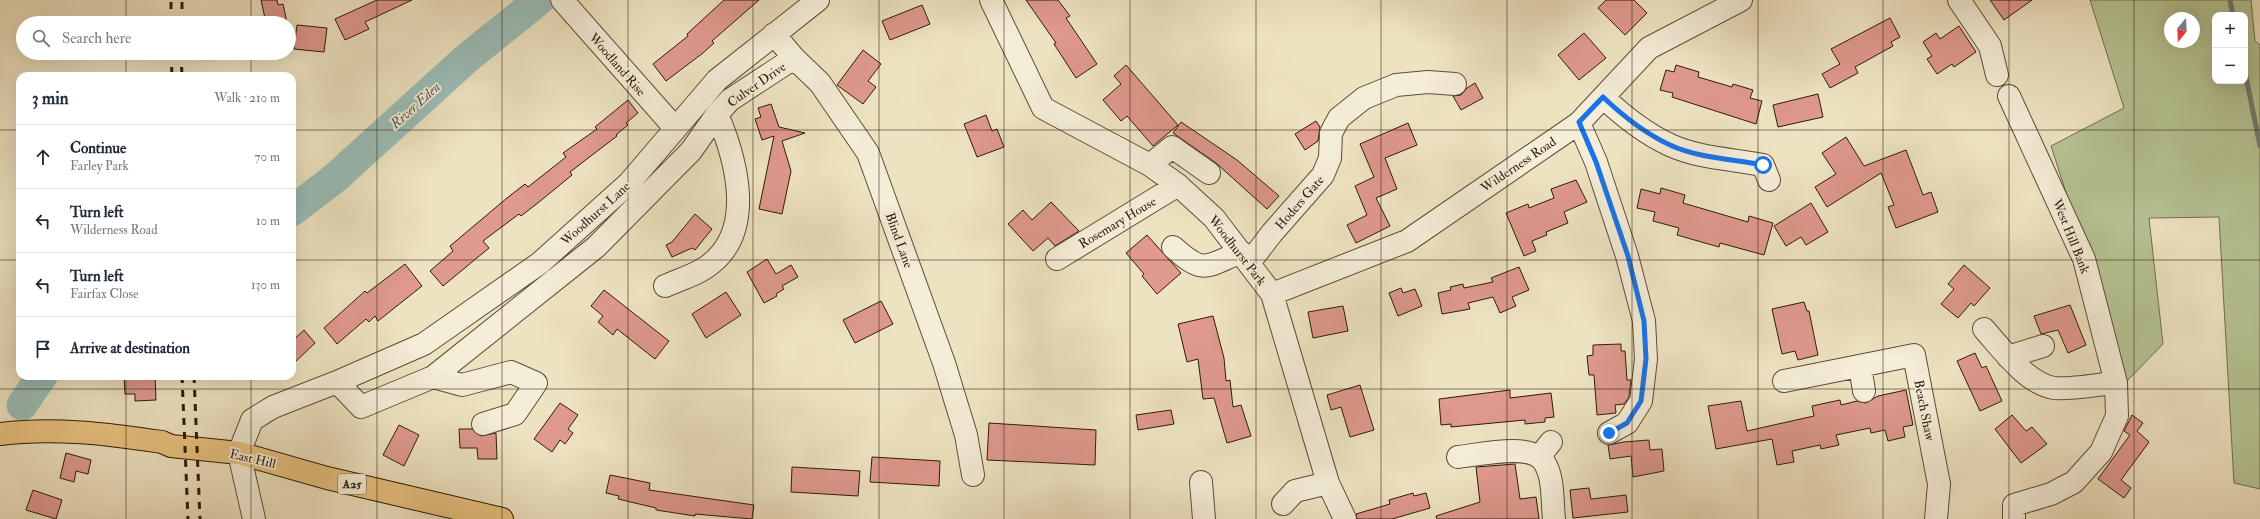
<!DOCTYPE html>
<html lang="en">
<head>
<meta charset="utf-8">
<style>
	body { margin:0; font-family:"IM FELL Double Pica",serif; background:#f2f2f3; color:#1f2937 }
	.controls { position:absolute; right:12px; top:12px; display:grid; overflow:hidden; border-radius:8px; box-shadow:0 4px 16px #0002 }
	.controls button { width:36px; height:36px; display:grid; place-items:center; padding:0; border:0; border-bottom:1px solid #e0e1e3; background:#fff; color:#1f2937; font:20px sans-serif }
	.compass { position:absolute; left:2164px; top:12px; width:36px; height:36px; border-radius:50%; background:#fff; box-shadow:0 4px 16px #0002; rotate:198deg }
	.stop { position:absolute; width:12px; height:12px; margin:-9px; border:3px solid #1a73e8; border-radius:50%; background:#fff }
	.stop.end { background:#1a73e8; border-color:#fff; box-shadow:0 1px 4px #0008 }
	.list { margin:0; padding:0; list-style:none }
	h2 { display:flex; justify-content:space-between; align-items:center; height:52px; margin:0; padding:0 16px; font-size:17px }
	h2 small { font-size:13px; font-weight:400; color:#747a83 }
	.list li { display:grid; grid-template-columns:26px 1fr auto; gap:12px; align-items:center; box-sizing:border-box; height:64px; padding:0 16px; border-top:1px solid #e0e1e3 }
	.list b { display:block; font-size:15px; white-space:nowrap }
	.list p { margin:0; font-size:13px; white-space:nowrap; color:#747a83 }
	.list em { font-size:13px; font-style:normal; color:#747a83 }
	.icon { flex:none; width:22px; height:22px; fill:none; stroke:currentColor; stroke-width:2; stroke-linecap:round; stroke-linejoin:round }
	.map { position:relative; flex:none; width:2260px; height:519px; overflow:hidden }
	.search { position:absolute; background:#fff; box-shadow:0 4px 16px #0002; left:16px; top:16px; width:280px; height:44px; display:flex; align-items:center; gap:10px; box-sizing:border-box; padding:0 14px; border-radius:22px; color:#747a83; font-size:15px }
	.panel { position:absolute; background:#fff; box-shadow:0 4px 16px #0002; left:16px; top:72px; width:280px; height:308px; border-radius:12px }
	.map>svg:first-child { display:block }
</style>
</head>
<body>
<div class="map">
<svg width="2260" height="519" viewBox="0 0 2260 519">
	<rect width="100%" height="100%" fill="#eee3c1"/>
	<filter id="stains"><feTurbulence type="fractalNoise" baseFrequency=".005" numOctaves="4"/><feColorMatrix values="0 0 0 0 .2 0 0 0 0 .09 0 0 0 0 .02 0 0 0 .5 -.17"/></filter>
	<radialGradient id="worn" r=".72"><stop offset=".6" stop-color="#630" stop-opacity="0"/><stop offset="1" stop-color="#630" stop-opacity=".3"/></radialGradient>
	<path fill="#b6c494" stroke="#726f4f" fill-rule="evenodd" d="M2090,0h161l4,41 5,4v444l-26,-6 -15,-266 -70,1 14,126 -36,37 -76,-235 73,-38zM2215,15h30v66h-30zM2170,18h24v24h-24z"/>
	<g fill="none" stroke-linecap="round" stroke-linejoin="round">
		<path stroke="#6f7c72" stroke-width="5" d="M2230,0l3,15
			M2245,72l15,74"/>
		<path stroke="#9abdb7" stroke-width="31" d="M292,211l43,-33 131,-119 73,-59
			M22,405l20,-29"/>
	</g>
	<path fill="#df998e" stroke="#2e1a0a" d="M261,0h16l1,5 5,-1 4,19h-21z
		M377,0h35l-47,22 4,7 -24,11 -10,-21z
		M724,0h35l-47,41 2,2 -11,10 -37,28 -13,-17 35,-28 -1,-2z
		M1026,0h32l12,16 -4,2 31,46 -21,14 -22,-34 2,-1z
		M1606,0h28l13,13 -22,22 -27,-27z
		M1990,0h42l-28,20z
		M922,5l8,19 -40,16 -8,-19z
		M1890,18l10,19 -9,5 2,4 -38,21 3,6 -28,15 -8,-14 18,-10 -9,-15z
		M297,25l30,3 -3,24 -30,-3z
		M1959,26l17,26 -22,15 -2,-3 -15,10 -10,-15 5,-3 -9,-14 13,-9 4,6z
		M1584,33l22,25 -27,22 -21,-25z
		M863,50l18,14 -13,17 8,6 -13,17 -26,-19z
		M1126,65l52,60 -25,21 -26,-30 -6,5 -18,-21 18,-16 -7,-8z
		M1676,65l23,7 -1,5 34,10 1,-3 20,6 -3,8 12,3 -6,23 -84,-27 1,-4 -13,-3 6,-20 8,2z
		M1475,83l8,15 -22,12 -8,-14 8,-1 6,-7z
		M1818,94l5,23 -45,10 -5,-22z
		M628,100l10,13 -12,10 2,2 -12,10 1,1 -47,36 2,3 -33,27 -18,14 -2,-2 -36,27 6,7 -46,38 -13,-15 23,-20 -3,-5 57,-48 18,-14 3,3 38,-30 -3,-4 34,-24 -2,-2z
		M771,104l8,23 26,6 -23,8 9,30 -9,43 -23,-5 15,-73 -12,4 -7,-21 6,-2 -3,-9z
		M986,115l6,16 5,-2 7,18 -27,10 -13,-33z
		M1316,121l4,6 -2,14 -13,9 -10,-16z
		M1181,122l56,38 42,36 -12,13 -51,-46 -43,-30z
		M1408,123l9,22 -32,13 12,31 -21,9 14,28 -34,17 -9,-18 20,-10 -12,-29 19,-9 -14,-33z
		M1846,137l18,29 42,-16 17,45 8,-3 7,20 -42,16 -8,-21 6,-2 -13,-32 -54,34 -12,-20 21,-13 -14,-21z
		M1576,180l11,22 -23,10 4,11 -22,9 1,3 -15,6 4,10 -12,5 -18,-43 22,-9 1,4 25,-10 -3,-9z
		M1661,188l24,7 -2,8 65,19 1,-6 24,7 -9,32 -44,-12 -1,4 -42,-12 2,-7 -26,-7 2,-9 -18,-4 4,-19 19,5z
		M1051,202l28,29 -24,15 -7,-8 -15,13 -25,-27 15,-14 9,10z
		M1811,203l17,29 -22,13 -5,-8 -15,9 -12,-20z
		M695,214l17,15 -17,21 -3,-2 -20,9 -6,-12 6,-3z
		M1147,235l34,38 -24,21 -15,-18 2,-2 -18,-21z
		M767,259l9,15 15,-9 7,12 -16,9 2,3 -8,5 1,2 -13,7 -17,-31z
		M405,264l17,22 -44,35 -3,-5 -6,6 -3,-3 -29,25 -13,-16 41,-37 2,2z
		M1964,265l26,23 -16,18 -3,-3 -13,15 -17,-14 13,-15 -6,-5z
		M1519,267l10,23 -17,7 4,9 -16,7 -7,-16 -25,6 2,6 -28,5 -4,-21 13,-3 -1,-3 13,-3 1,4 29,-6 -2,-4z
		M1401,288l2,5 12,-4 7,17 -24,10 -9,-23z
		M604,290l65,51 -14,18 -38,-30 -4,6 -15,-13 5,-6 -12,-10z
		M726,292l15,23 -35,23 -14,-24z
		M881,301l12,23 -38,19 -12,-23z
		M1804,302l3,9h2l9,44 -20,5 -3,-9 -13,3 -10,-45z
		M2070,305l16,40 -18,8 -10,-23 -17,4 -7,-18z
		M1343,306l5,25 -35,7 -5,-26z
		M1213,316l11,42 2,23 4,-1 3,27 8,-2 10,31 -24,7 -13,-45 -11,1 -5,-40 -11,3 -9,-38z
		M304,330l11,13 -23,22v-24z
		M1621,344v7h4l2,29h4l-2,17 -5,7 -9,1 1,8 -19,2 -3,-40h-5l-2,-19 6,-1v-10z
		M1975,353l7,15 4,-2 16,35 -22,10 -23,-50z
		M124,376h31l1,24 -21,1v-7h-10z
		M1360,385l14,45 -24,7 -9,-30 -10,3 -4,-15z
		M1510,390v8l41,-5 3,24 -9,1v4l-20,2v-4l-74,7v-3l-10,1 -2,-26z
		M1906,390l7,35 -10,2 2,10 -17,4 -3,-11 -14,3 -1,-5 -34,7 3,10 -18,4 -1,-4 -28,6 2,11 -17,3 -5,-26 -56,10 -8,-43 33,-5 6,30 67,-15 -2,-10 28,-6 1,5 16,-4 9,2 12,-7z
		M560,403l18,12 -10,14 5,4 -8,11 -5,-4 -8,12 -18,-13z
		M1171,410l3,14 -36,6 -2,-15z
		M2012,415l14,16 6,-4 15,17 -26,19 -26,-34z
		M2132,415l11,8 -6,8 12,11 -28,38 10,8 -7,10 -26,-19 32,-44 -6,-4z
		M989,423l107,7 -1,35 -108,-5z
		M399,425l20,10 -15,31 -21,-11z
		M459,429h13l9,7 15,-3 1,26h-19l-1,-11h-17z
		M1649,440l1,10 12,-1 2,22 -31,6 -2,-21 -21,3 -2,-14 16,-3z
		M66,453l25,7 -3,14 -12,-3 -2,11 -14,-4z
		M872,457l68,4 -1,25 -69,-4z
		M1515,464l5,35 16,-2 3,22h-102l-1,-3 44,-14 -4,-35z
		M792,467l68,4 -2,25 -67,-4z
		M610,475l40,8 -1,7 105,15 -2,14 -57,-5v2l-39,-6v-2l-38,-9 1,-3 -13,-3z
		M1589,488l2,11 35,-4 2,17 -55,6 -3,-28z
		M33,490l29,10 -6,19 -30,-9z
		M1413,493l1,3 12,-3 4,15 -38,11h-35l-1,-5 34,-10 -1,-4z"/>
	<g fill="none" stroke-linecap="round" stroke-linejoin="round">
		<defs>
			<path id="minor" d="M562,0l113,128
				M991,0l52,108 107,57 28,20 36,33 58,76 56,189 17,36
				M1959,0l31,46 7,29
				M774,34l20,24 26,25 48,70 76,210 22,72 7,40
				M2009,96l75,163 32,124 1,33 -16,36 -27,30 -23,12 -37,11v14
				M1603,97c20,19 41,36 67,48 28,13 62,14 93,20l6,15
				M1579,123l17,39 31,94 17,65 2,38 -5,42 -14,22 -18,10
				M1150,165l22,-18 37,26
				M1173,247c31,28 32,20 68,5
				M1057,259l121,-74
				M1249,263l23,-30 51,-58 7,-17 1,-25 8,-15 25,-20 32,-13 32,-3 27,2
				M665,286c13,-6 28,-10 40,-18 52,-34 32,-107 12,-154l13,-14 64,-42
				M1272,294l135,-53 172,-118 70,-75 92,-48
				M1984,329c17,19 43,55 70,59 14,2 47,-4 62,-5
				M2008,357l35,-11
				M1860,366l4,25
				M433,377l29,8 49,-13 25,11 -21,31 -32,10
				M1784,381l130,-26 25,129 -3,35
				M337,382l24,25 72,-30 163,-130 95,-96 26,-37
				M1458,457c21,-2 73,-15 86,5 10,15 8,39 10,57
				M1539,457l12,-15
				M1201,482l3,37
				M1283,504l12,-13 33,-8
				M254,519l-15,-66 13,-33 21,-13 64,-25 87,-38 116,-81 89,-80 88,-103 101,-80"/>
			<path id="major" d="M0,434c54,-7 108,0 162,8l9,4 68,7 88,25 175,41"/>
		</defs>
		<use href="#minor" stroke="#5e4c38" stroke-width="24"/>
		<use href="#major" stroke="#2e1a0a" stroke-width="24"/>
		<use href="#minor" stroke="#f4edd7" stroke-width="22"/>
		<use href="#major" stroke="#e7c280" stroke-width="22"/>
		<path stroke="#2e1a0a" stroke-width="3" stroke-dasharray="7 7" stroke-linecap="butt" d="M171,23v-23
			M182,23v-23
			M171,53l1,23
			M181,53l1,23
			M182,376l6,143
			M194,376l6,143"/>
	</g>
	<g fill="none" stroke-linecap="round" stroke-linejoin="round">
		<path stroke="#1a73e8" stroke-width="5" d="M1609,433l18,-10 14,-22 5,-42 -2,-38 -16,-65 -32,-94 -17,-40 24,-25c20,19 41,36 67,48 28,13 62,14 93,20"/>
	</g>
	<path fill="none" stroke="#2e1a0a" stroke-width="1" stroke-opacity="0.55" d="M126,0v23M251,0v23M377,0v519M502,0v519M628,0v519M753,0v519M879,0v519M1004,0v519M1130,0v519M1256,0v519M1381,0v519M1507,0v519M1632,0v519M1758,0v519M1883,0v519M2009,0v519M2134,0v519M126,53v23M251,53v23M0,130h20M292,130h1968M0,260h20M292,260h1968M126,376v143M251,376v143M0,389h2260"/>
	<g text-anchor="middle" stroke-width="3.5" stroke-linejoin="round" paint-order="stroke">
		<rect fill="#f4edd7" stroke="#695948" stroke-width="1" x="338" y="474" width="28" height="20" rx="3"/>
		<g font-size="12" font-weight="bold" fill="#2e1a0a">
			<text x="352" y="488">A25</text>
		</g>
		<g font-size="13" fill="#2e1a0a" stroke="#f4edd7">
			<text transform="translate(618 64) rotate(49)" y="5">Woodland Rise</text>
			<text transform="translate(756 84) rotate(-35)" y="5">Culver Drive</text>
			<text transform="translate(1518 164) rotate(-34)" y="5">Wilderness Road</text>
			<text transform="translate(1299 202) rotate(-49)" y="5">Hoders Gate</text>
			<text transform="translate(595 213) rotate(-42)" y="5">Woodhurst Lane</text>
			<text transform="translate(1117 222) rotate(-31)" y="5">Rosemary House</text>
			<text transform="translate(2072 236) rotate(68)" y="5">West Hill Bank</text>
			<text transform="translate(900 240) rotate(70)" y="5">Blind Lane</text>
			<text transform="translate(1238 250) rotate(52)" y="5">Woodhurst Park</text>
			<text transform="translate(1925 410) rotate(79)" y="5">Beach Shaw</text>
			<text transform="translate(253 458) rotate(13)" y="5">East Hill</text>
		</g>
		<g font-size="14" font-style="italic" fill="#545347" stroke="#f4edd7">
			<text transform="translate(415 105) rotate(-42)" y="5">River Eden</text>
		</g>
	</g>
	<rect width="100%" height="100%" filter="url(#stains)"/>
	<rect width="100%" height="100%" fill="url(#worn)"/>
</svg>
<div class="controls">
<button>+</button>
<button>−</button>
</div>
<svg class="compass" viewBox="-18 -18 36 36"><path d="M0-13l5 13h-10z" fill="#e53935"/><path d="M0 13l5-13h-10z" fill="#747a83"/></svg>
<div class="stop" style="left:1763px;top:165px"></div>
<div class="stop end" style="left:1609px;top:433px"></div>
<div class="search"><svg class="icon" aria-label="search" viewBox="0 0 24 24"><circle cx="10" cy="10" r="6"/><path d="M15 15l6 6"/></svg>Search here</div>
<section class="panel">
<h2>3 min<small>Walk · 210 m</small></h2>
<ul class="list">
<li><svg class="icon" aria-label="ahead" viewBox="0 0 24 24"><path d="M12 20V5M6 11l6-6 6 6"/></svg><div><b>Continue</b><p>Farley Park</p></div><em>70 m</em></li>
<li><svg class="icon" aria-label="left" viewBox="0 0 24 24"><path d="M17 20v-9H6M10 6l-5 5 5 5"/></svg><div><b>Turn left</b><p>Wilderness Road</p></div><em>10 m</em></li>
<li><svg class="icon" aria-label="left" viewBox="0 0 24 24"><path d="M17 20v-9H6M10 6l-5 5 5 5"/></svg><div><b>Turn left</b><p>Fairfax Close</p></div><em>130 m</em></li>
<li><svg class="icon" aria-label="arrive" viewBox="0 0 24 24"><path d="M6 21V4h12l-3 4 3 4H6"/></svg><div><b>Arrive at destination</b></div></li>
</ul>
</section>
</div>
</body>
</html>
